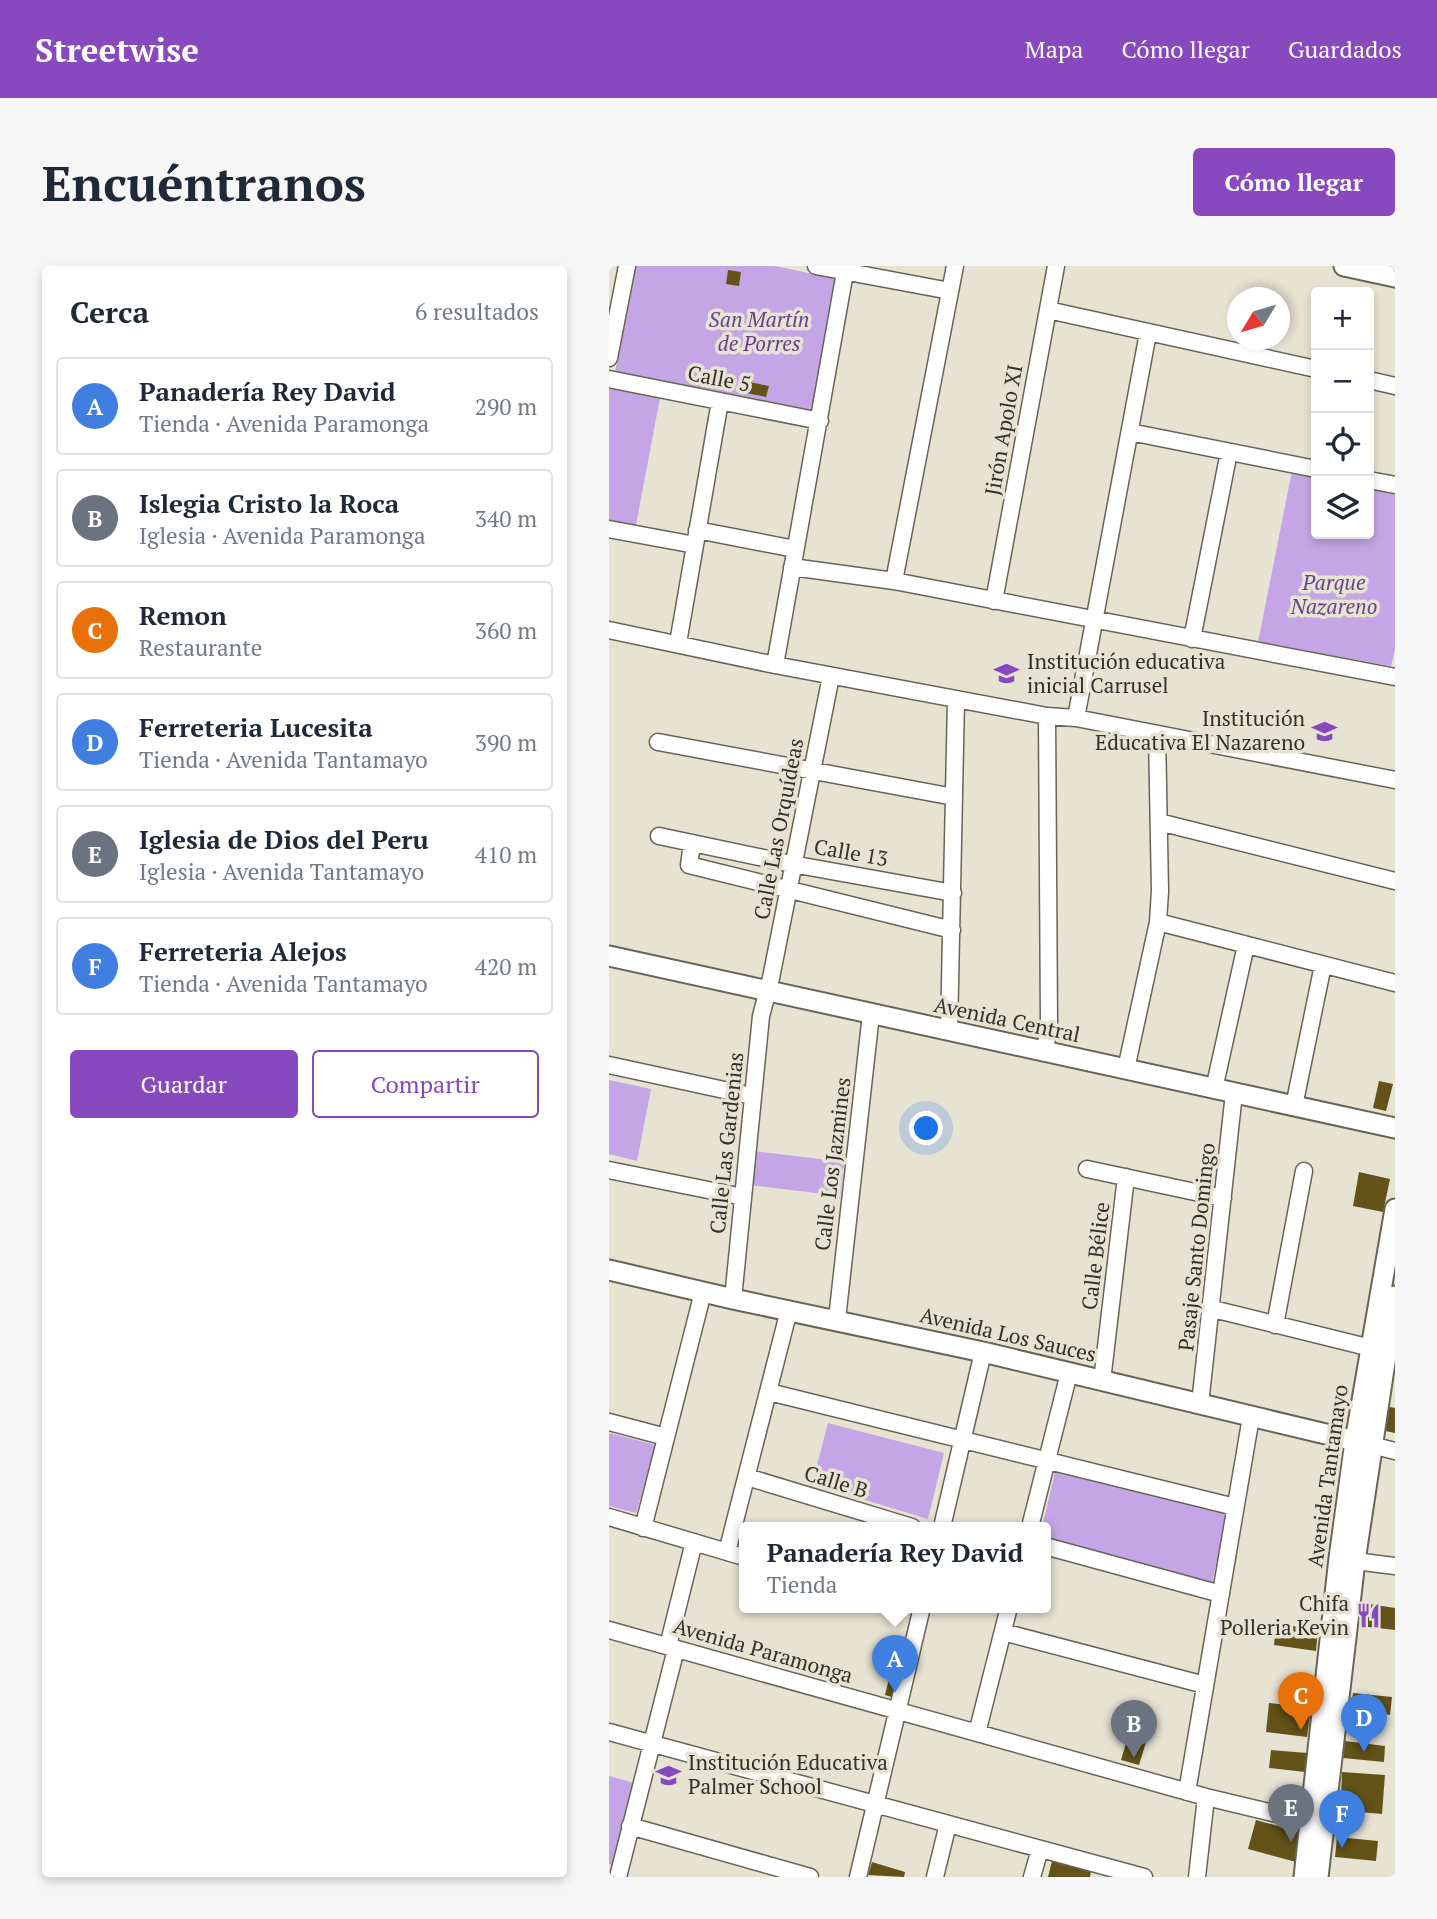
<!DOCTYPE html>
<html lang="es">
<head>
<meta charset="utf-8">
<style>
	body { margin:0; font-family:"PT Serif",serif; background:#f6f6f7; color:#1f2937 }
	.controls { position:absolute; right:21px; top:21px; display:grid; overflow:hidden; border-radius:7px; box-shadow:0 4px 10px #0003 }
	.controls button { width:63px; height:63px; display:grid; place-items:center; padding:0; border:0; border-bottom:2px solid #e0e1e3; background:#fff; color:#1f2937; font:35px sans-serif }
	.compass { position:absolute; left:618px; top:21px; width:63px; height:63px; border-radius:50%; background:#fff; box-shadow:0 4px 10px #0003; rotate:232deg }
	.you { position:absolute; left:318px; top:863px; width:24px; height:24px; margin:-18px; border:5px solid #fff; border-radius:50%; background:#1a73e8; box-shadow:0 0 0 10px #1a73e833 }
	.badge { display:grid; place-items:center; width:46px; height:46px; border-radius:50%; background:#8849be; color:#fff; font-size:23px; font-weight:700 }
	.pin { position:absolute; translate:-50% -58px; filter:drop-shadow(0 2px 4px #0008) }
	.pin::after { content:''; position:absolute; top:37px; width:24px; height:21px; background:inherit; clip-path:polygon(0 0,100% 0,50% 100%) }
	.popup { position:absolute; left:130px; top:1256px; width:312px; height:91px; box-sizing:border-box; display:grid; place-content:center; border-radius:7px; background:#fff; filter:drop-shadow(0 2px 5px #0005); font-size:23px; white-space:nowrap; color:#747a83 }
	.popup b { font-size:26px; color:#1f2937 }
	.popup::after { content:''; position:absolute; left:50%; top:100%; margin-left:-14px; border:14px solid transparent; border-top-color:#fff }
	.list { margin:0; padding:0; list-style:none }
	h2 { display:flex; justify-content:space-between; align-items:center; height:91px; margin:0; padding:0 28px; font-size:30px }
	h2 small { font-size:23px; font-weight:400; color:#747a83 }
	.list li { display:grid; grid-template-columns:46px 1fr auto; gap:21px; align-items:center; box-sizing:border-box; height:98px; margin:0 14px 14px; padding:0 14px; border:2px solid #e0e1e3; border-radius:7px }
	.list b { display:block; font-size:26px; white-space:nowrap }
	.list p { margin:0; font-size:23px; white-space:nowrap; color:#747a83 }
	.list em { font-size:23px; font-style:normal; color:#747a83 }
	.actions { display:flex; gap:14px; padding:21px 28px }
	.actions a { flex:1; padding:16px 0; border:2px solid #8849be; border-radius:7px; text-align:center; font-size:24px; color:#8849be }
	.actions .main { background:#8849be; color:#fff }
	.icon { flex:none; width:38px; height:38px; fill:none; stroke:currentColor; stroke-width:2; stroke-linecap:round; stroke-linejoin:round }
	.map { position:relative; flex:none; width:786px; height:1611px; overflow:hidden; border-radius:7px }
	header { display:flex; align-items:center; gap:42px; box-sizing:border-box; height:98px; padding:0 35px; background:#8849be; color:#fff }
	header strong { font-size:33px }
	nav { display:flex; gap:38px; margin-inline-start:auto; font-size:24px }
	.intro { display:flex; align-items:center; justify-content:space-between; box-sizing:border-box; height:168px; padding:0 42px }
	h1 { margin:0; font-size:49px }
	.button { padding:18px 32px; border-radius:7px; background:#8849be; color:#fff; font-size:24px; font-weight:700 }
	main { display:flex; gap:42px; padding:0 42px }
	aside { flex:1; background:#fff; border-radius:7px; box-shadow:0 4px 10px #0003 }
	.map>svg:first-child { display:block }
</style>
</head>
<body>
<header>
<strong>Streetwise</strong>
<nav><a>Mapa</a><a>Cómo llegar</a><a>Guardados</a></nav>
</header>
<div class="intro"><h1>Encuéntranos</h1><a class="button">Cómo llegar</a></div>
<main>
<aside>
<h2>Cerca<small>6 resultados</small></h2>
<ul class="list">
<li><span class="badge" style="background:#3f7fe0">A</span><div><b>Panadería Rey David</b><p>Tienda · Avenida Paramonga</p></div><em>290 m</em></li>
<li><span class="badge" style="background:#6b7280">B</span><div><b>Islegia Cristo la Roca</b><p>Iglesia · Avenida Paramonga</p></div><em>340 m</em></li>
<li><span class="badge" style="background:#e8710a">C</span><div><b>Remon</b><p>Restaurante</p></div><em>360 m</em></li>
<li><span class="badge" style="background:#3f7fe0">D</span><div><b>Ferreteria Lucesita</b><p>Tienda · Avenida Tantamayo</p></div><em>390 m</em></li>
<li><span class="badge" style="background:#6b7280">E</span><div><b>Iglesia de Dios del Peru</b><p>Iglesia · Avenida Tantamayo</p></div><em>410 m</em></li>
<li><span class="badge" style="background:#3f7fe0">F</span><div><b>Ferreteria Alejos</b><p>Tienda · Avenida Tantamayo</p></div><em>420 m</em></li>
</ul>
<div class="actions"><a class="main">Guardar</a><a>Compartir</a></div>
</aside>
<div class="map">
<svg width="786" height="1611" viewBox="0 0 786 1611">
	<rect width="100%" height="100%" fill="#e7e3d3"/>
	<path fill="#c4a6e6" d="M26,0h140l62,13 -22,132 -200,-39z
		M0,120l51,12 -24,127 -27,-5z
		M683,205l24,5v58h53v-47l26,5v157l-4,17 -133,-24z
		M0,814l42,9 -14,72 -28,-7z
		M144,885l91,11 -4,34 -91,-11z
		M219,1157l116,30 -16,66 -116,-35z
		M0,1167l47,12 -20,68 -27,-7z
		M446,1206l172,42 -15,69 -166,-44 -1,-12h-3z
		M0,1510l29,8 -22,82 -7,-2z"/>
	<path fill="#645318" d="M119,4l13,2 -2,14 -13,-2z
		M135,115l25,5 -3,11 -25,-5z
		M770,815l14,3 -7,27 -13,-3z
		M750,906l31,7 -7,33 -30,-6z
		M776,1140l10,2v25l-14,-3z
		M754,1337l32,5v22l-35,-4z
		M667,1358l42,5 -2,22 -42,-6z
		M286,1389l13,3 -10,41 -13,-4z
		M744,1427l39,4 -2,18 -39,-5z
		M660,1437l42,5 -4,29 -41,-5z
		M520,1467l18,6 -8,26 -18,-5z
		M736,1475l40,5 -1,16 -41,-4z
		M662,1484l36,3 -2,19 -36,-4z
		M733,1506l43,3 -3,39 -34,-3 -7,-14z
		M647,1554l47,13 -7,29 -48,-13z
		M728,1571l41,4 -2,20 -41,-4z
		M443,1595l39,10 -1,6h-42z
		M263,1596l33,10 -1,5 -36,-2z"/>
	<g fill="none" stroke-linecap="round" stroke-linejoin="round">
		<defs>
			<path id="minor" d="M207,0l134,25
				M439,44l268,59
				M0,92l18,-92
				M0,113l211,42
				M760,114l26,6
				M521,166l186,37
				M760,214l26,5
				M0,263l86,16
				M88,264l98,19
				M183,301l102,14 501,96
				M285,315l61,-315
				M385,335l62,-335
				M0,364l166,35 272,51 29,2 319,62
				M583,373l37,-187
				M69,377l42,-242
				M166,399l70,-393
				M467,452l72,-385
				M49,476l296,55
				M550,556l236,59
				M50,570l133,28 161,29
				M83,578l-3,21 263,65
				M549,656l237,61
				M340,765l7,-332
				M436,786l4,-29 -2,-307
				M0,799l143,31
				M517,803l32,-147 2,-31 -3,-157
				M605,823l32,-144
				M685,840l29,-141
				M478,903l136,29
				M0,904l134,27
				M124,1033l28,-283 10,-38 60,-302
				M604,1043l158,39
				M228,1053l34,-305
				M666,1059l29,-154
				M493,1115l24,-204
				M160,1126l466,115
				M591,1138l34,-311
				M0,1156l57,15
				M754,1177l32,8
				M138,1211l165,50
				M0,1251l135,40
				M333,1261l41,-175
				M421,1261l39,-154
				M34,1262l60,-236
				M436,1280l176,48
				M118,1286l62,-242
				M746,1295l40,5
				M0,1364l597,167 113,27
				M394,1366l202,53
				M59,1380l26,-104
				M0,1466l535,145
				M368,1467l32,-126
				M578,1526l64,-375
				M21,1560l180,51
				M9,1611l58,-228
				M249,1611l64,-270
				M326,1611l13,-53
				M423,1611l8,-28
				M588,1611l9,-80"/>
			<path id="tertiary" d="M735,0l51,11
				M0,690l786,172
				M0,1004l124,29 250,53 372,89
				M695,1611l35,-319 16,-117 40,-232
				M709,1611l37,-316 40,-265"/>
		</defs>
		<use href="#minor" stroke="#686456" stroke-width="19"/>
		<use href="#tertiary" stroke="#686456" stroke-width="23"/>
		<use href="#minor" stroke="#fff" stroke-width="16"/>
		<use href="#tertiary" stroke="#fff" stroke-width="19"/>
	</g>
	<defs>
		<symbol id="school-bare" viewBox="-9 -9 18 18"><path d="M0-5L7-2L0 1L-7-2ZM-4 1L0 2.5L4 1V4Q0 6-4 4Z" fill="#8849be" stroke="#e7e3d3" stroke-width="2.5" paint-order="stroke"/></symbol>
		<symbol id="restaurant-bare" viewBox="-9 -9 18 18"><path d="M-5-6h1v4h1v-4h1v4h1v-4h1v5L-1.5 .5V6h-2V.5L-5-1ZM5-6V6H3V1.5H1.5Q1.5-4 5-6Z" fill="#8849be" stroke="#e7e3d3" stroke-width="2.5" paint-order="stroke"/></symbol>
	</defs>
	<g fill-rule="evenodd">
		<use href="#school-bare" x="380" y="390" width="35" height="35"/>
		<use href="#school-bare" x="698" y="448" width="35" height="35"/>
		<use href="#restaurant-bare" x="742" y="1332" width="35" height="35"/>
		<use href="#school-bare" x="42" y="1492" width="35" height="35"/>
	</g>
	<g text-anchor="middle" stroke-width="7" stroke-linejoin="round" paint-order="stroke">
		<g font-size="21" font-style="italic" fill="#6a408f" stroke="#e7e3d3">
			<text x="150" y="61">San Martín<tspan x="150" dy="24">de Porres</tspan></text>
			<text x="725" y="324">Parque<tspan x="725" dy="24">Nazareno</tspan></text>
		</g>
		<g font-size="21" fill="#32302a" stroke="#e7e3d3">
			<text transform="translate(110 113) rotate(11)" y="7">Calle 5</text>
			<text transform="translate(395 164) rotate(-80)" y="7">Jirón Apolo XI</text>
			<text transform="translate(170 563) rotate(-79)" y="7">Calle Las Orquídeas</text>
			<text transform="translate(242 587) rotate(10)" y="7">Calle 13</text>
			<text transform="translate(398 754) rotate(12)" y="7">Avenida Central</text>
			<text transform="translate(118 877) rotate(-84)" y="7">Calle Las Gardenias</text>
			<text transform="translate(224 898) rotate(-83)" y="7">Calle Los Jazmines</text>
			<text transform="translate(588 981) rotate(-84)" y="7">Pasaje Santo Domingo</text>
			<text transform="translate(487 990) rotate(-83)" y="7">Calle Bélice</text>
			<text transform="translate(399 1069) rotate(13)" y="7">Avenida Los Sauces</text>
			<text transform="translate(719 1210) rotate(-82)" y="7">Avenida Tantamayo</text>
			<text transform="translate(227 1216) rotate(17)" y="7">Calle B</text>
			<text transform="translate(154 1385) rotate(16)" y="7">Avenida Paramonga</text>
		</g>
		<g font-size="21" fill="#32302a" stroke="#e7e3d3" text-anchor="start">
			<text x="418" y="403">Institución educativa<tspan x="418" dy="24">inicial Carrusel</tspan></text>
			<text x="696" y="460" text-anchor="end">Institución<tspan x="696" dy="24">Educativa El Nazareno</tspan></text>
			<text x="740" y="1345" text-anchor="end">Chifa<tspan x="740" dy="24">Polleria Kevin</tspan></text>
			<text x="79" y="1504">Institución Educativa<tspan x="79" dy="24">Palmer School</tspan></text>
		</g>
	</g>
</svg>
<div class="controls">
<button>+</button>
<button>−</button>
<button><svg class="icon" aria-label="locate" viewBox="0 0 24 24"><circle cx="12" cy="12" r="6"/><path d="M12 2v4M12 18v4M2 12h4M18 12h4"/></svg></button>
<button><svg class="icon" aria-label="layers" viewBox="0 0 24 24"><path d="M12 4l9 5-9 5-9-5zM3 14l9 5 9-5"/></svg></button>
</div>
<svg class="compass" viewBox="-18 -18 36 36"><path d="M0-13l5 13h-10z" fill="#e53935"/><path d="M0 13l5-13h-10z" fill="#747a83"/></svg>
<div class="you"></div>
<div class="pin badge" style="left:286px;top:1427px;background:#3f7fe0">A</div>
<div class="popup"><b>Panadería Rey David</b>Tienda</div>
<div class="pin badge" style="left:525px;top:1492px;background:#6b7280">B</div>
<div class="pin badge" style="left:692px;top:1464px;background:#e8710a">C</div>
<div class="pin badge" style="left:755px;top:1486px;background:#3f7fe0">D</div>
<div class="pin badge" style="left:682px;top:1576px;background:#6b7280">E</div>
<div class="pin badge" style="left:733px;top:1582px;background:#3f7fe0">F</div>
</div>
</main>
</body>
</html>
